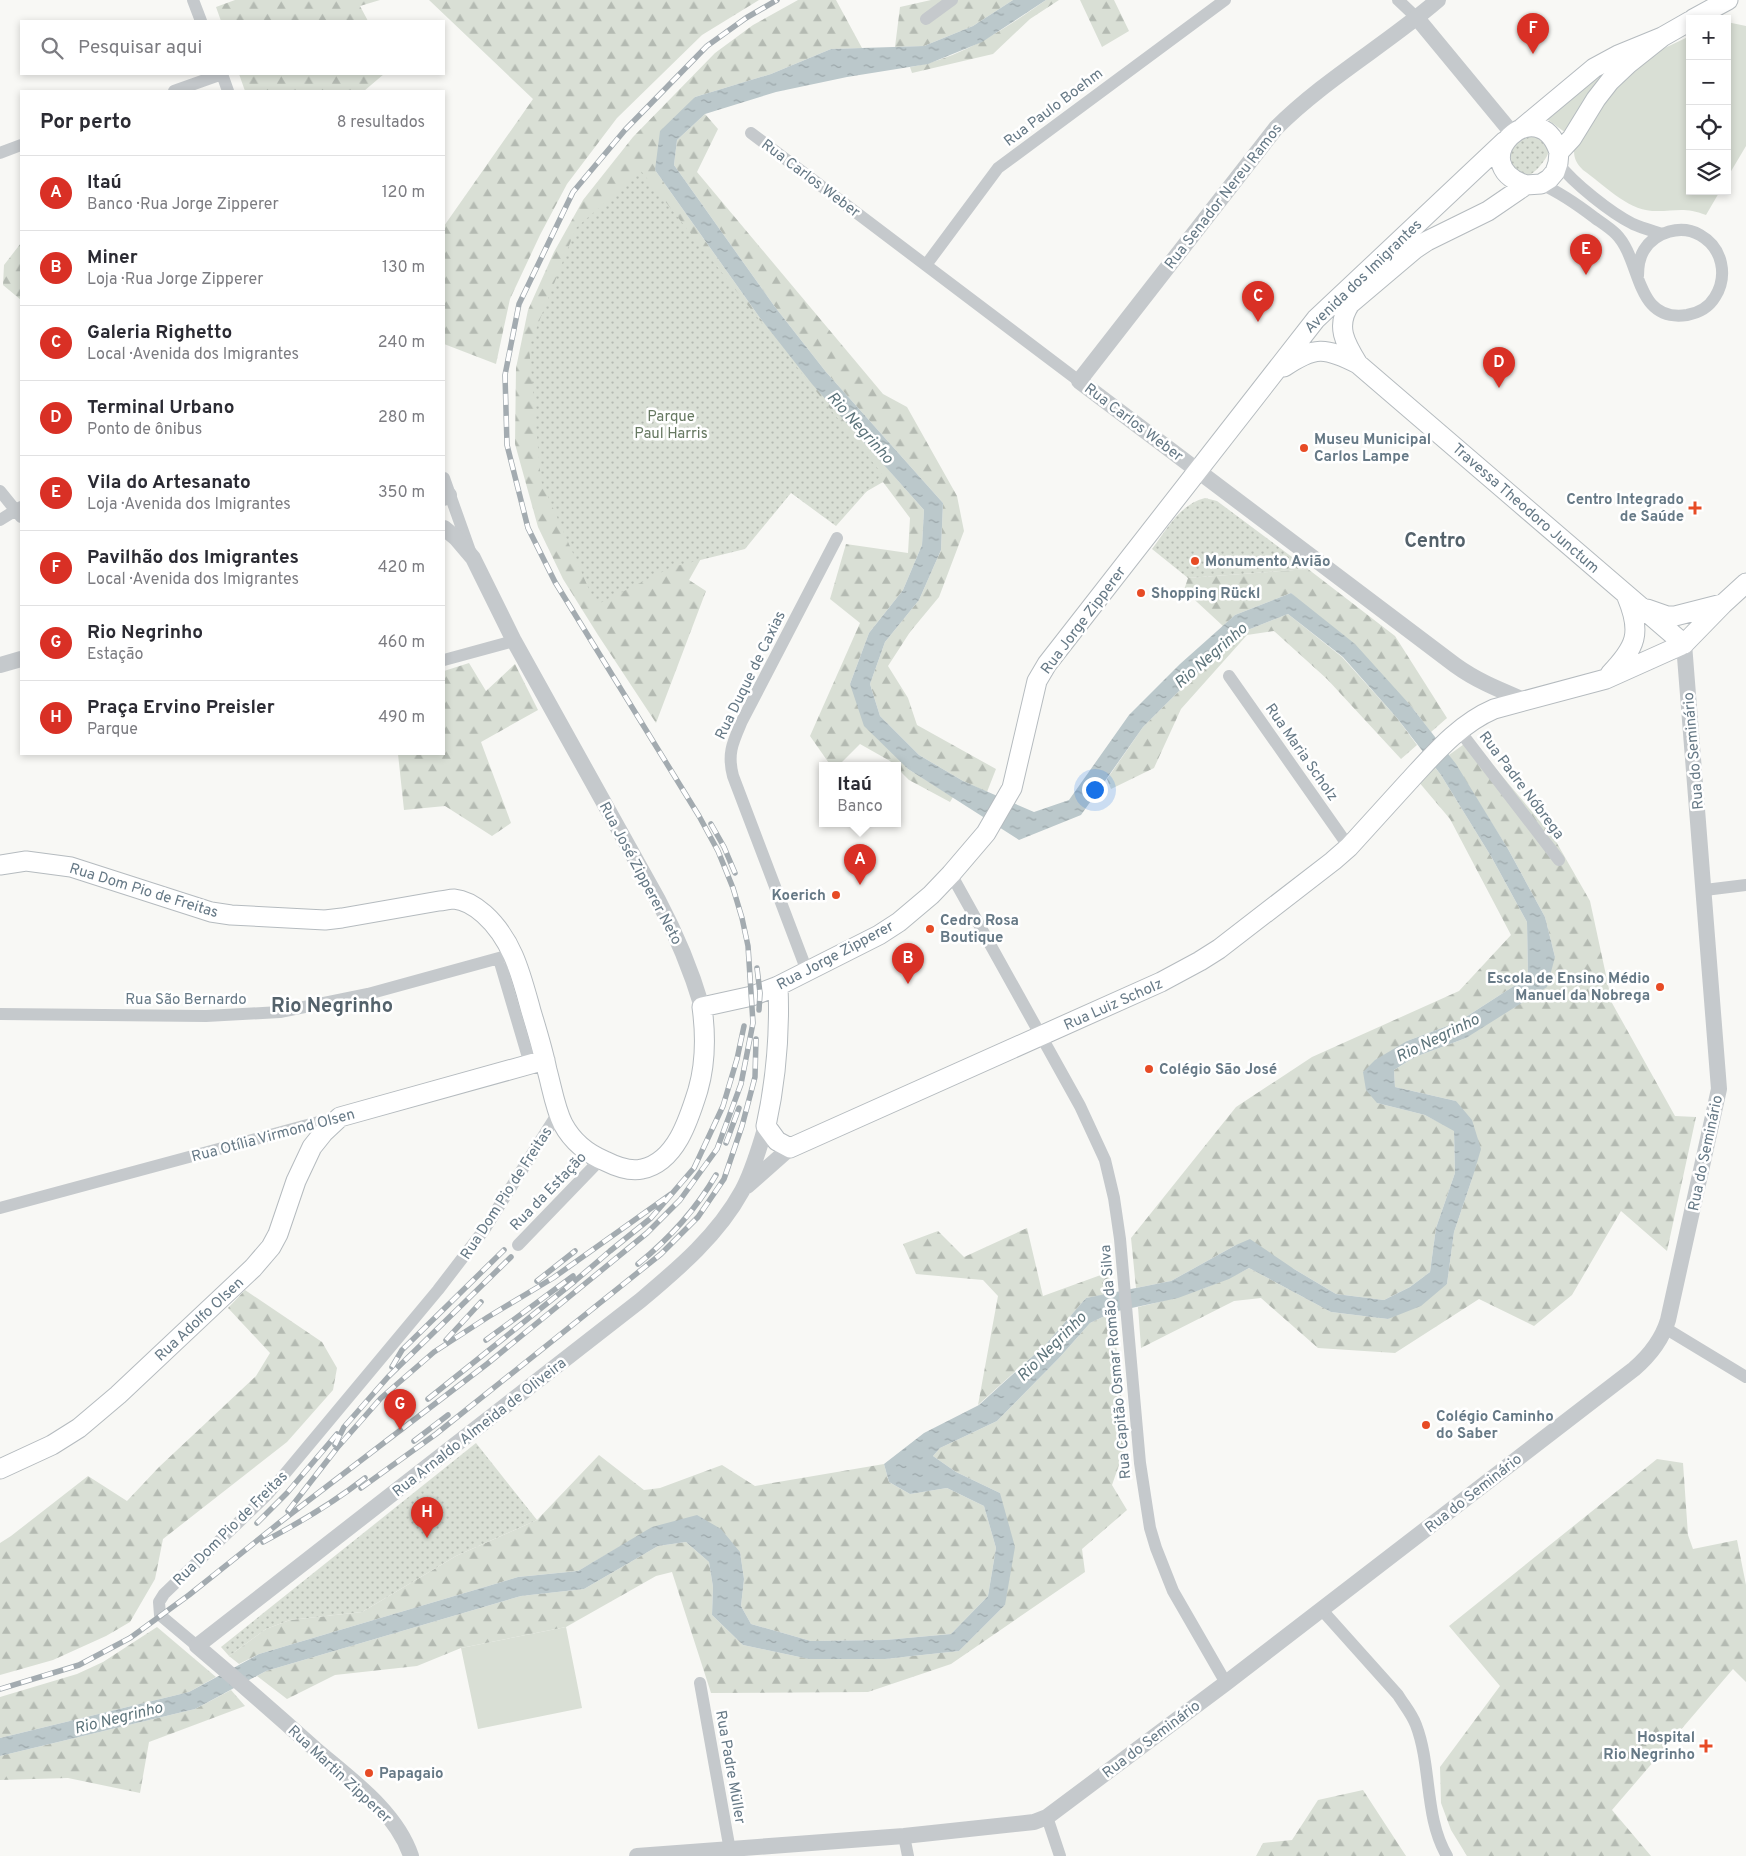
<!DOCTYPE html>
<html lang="pt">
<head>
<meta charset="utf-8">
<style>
	body { margin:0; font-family:Overpass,sans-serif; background:#f7f7f7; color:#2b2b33 }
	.controls { position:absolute; right:15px; top:15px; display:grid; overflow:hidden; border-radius:0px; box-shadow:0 2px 8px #0003 }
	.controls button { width:45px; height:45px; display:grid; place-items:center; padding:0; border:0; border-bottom:1px solid #e1e1e2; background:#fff; color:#2b2b33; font:25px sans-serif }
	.you { position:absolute; left:1094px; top:789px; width:18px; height:18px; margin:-12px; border:4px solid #fff; border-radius:50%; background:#1a73e8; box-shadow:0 0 0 8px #1a73e833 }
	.badge { display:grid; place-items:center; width:32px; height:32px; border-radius:50%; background:#d93025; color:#fff; font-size:16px; font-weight:700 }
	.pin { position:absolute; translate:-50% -41px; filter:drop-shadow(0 1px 2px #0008) }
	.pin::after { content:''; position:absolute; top:26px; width:18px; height:15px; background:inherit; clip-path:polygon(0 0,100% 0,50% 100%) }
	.popup { position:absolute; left:819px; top:762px; width:82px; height:65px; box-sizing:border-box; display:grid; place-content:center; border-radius:0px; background:#fff; filter:drop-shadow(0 1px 4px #0005); font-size:16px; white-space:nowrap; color:#7c7c81 }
	.popup b { font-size:19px; color:#2b2b33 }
	.popup::after { content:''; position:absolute; left:50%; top:100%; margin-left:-10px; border:10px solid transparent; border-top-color:#fff }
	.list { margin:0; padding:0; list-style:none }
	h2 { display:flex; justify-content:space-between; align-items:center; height:65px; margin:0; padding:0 20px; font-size:21px }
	h2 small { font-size:16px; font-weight:400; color:#7c7c81 }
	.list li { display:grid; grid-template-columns:32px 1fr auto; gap:15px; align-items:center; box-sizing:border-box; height:75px; padding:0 20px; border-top:1px solid #e1e1e2 }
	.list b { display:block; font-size:19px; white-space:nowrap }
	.list p { margin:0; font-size:16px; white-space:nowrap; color:#7c7c81 }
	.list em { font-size:16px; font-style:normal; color:#7c7c81 }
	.icon { flex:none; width:28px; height:28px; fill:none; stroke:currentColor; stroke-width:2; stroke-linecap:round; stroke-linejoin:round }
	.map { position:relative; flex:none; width:1746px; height:1856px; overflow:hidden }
	.search { position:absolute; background:#fff; box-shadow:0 2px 8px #0003; left:20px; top:20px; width:425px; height:55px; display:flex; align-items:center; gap:12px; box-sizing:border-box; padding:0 18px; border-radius:0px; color:#7c7c81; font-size:19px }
	.panel { position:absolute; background:#fff; box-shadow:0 2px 8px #0003; left:20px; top:90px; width:425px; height:665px; border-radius:0px }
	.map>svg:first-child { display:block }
</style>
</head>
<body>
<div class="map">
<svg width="1746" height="1856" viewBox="0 0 1746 1856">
	<defs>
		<pattern id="forest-firs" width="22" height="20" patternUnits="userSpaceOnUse" patternTransform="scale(1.25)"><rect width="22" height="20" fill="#d9dfd5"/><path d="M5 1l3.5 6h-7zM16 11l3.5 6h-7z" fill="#b4bab2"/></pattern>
		<pattern id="park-dots" width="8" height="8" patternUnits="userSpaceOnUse" patternTransform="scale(1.25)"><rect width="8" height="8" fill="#d9dfd5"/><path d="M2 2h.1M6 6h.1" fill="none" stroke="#b4bab2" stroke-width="1.8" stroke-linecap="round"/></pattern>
		<pattern id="water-ripples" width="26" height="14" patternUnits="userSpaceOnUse" patternTransform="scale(1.25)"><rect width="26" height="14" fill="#bbc8cb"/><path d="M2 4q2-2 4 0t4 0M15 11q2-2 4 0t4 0" fill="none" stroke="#9ca7aa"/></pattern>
	</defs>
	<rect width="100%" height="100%" fill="#f8f8f5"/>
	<path fill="#d9dfd5" d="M1727,22l19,4v120l-19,32z
		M1690,36v155h30l-14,24c-23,-9 -32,-3 -54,-4 -26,-2 -49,-27 -69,-41 -6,-6 -9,-11 -9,-19l19,-36 18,-25 41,-36z
		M1614,62l-48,71 -22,-16z
		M566,1627l16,81 -104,21 -17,-81z"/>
	<path fill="url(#forest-firs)" d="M235,0h145l-20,6 8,15h-147l-5,-14z
		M429,0h330l-57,35 -85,83 -50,66 -27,51 -30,64 -14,65 -52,-20v-118l89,-127z
		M798,0h38l26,48 -31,1 -60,25 -76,23 -40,73 105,148 133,157 31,35 -2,35 -19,45 -34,43 -19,51 58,85 45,28 -3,5 -41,-22 -11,-11v-3h-3l-5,-5 -30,-17 -22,22h-7l-21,-30 50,-113 -30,-24 16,-55 62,9 2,-35 -27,-36 -21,12 -90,-62 -83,148 17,11 -50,132 -58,-88 -35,-56 -25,-52 -23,-83 1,-76 12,-58 26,-58 29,-52 50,-63 82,-84 38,-28z
		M931,0h82l-40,26 -49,20 -29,1 5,-40z
		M1046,0h13l-29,19 -37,35 -81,19 -2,-6c50,-8 95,-38 136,-67z
		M1080,0h34l15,31 -27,16z
		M239,74h145l-20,17h-119z
		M705,114l13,15 -21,43 186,222 24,13 50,89 7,35 -25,66 -29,35 -22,34 20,32 9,27 79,44 -9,23 -24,-11 -44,-26 -39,-39 -10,-32 15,-42 34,-42 22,-50 2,-47 -117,-131 -51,-65 -101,-142 3,-25z
		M21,243v57l-18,-15 1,-20z
		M1308,569l87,67 52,82 -16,14 -20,-26 -120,-113 -56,22 -12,11 -39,-36 4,-12z
		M1288,614l54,43 55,61 20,27 -16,14 -74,-80 -53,-48 -27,4 -66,74 -27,59 -43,21 -4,-10 36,-52 49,-49 53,-47z
		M469,663l17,28 29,-27 23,46 -57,32 30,81 -19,13 -47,-30 -41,4 -6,-56h46v-83z
		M1471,739l83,99 36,63 22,102 63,113 21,1 -29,134 -46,-40 -49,84 -38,31 -55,-27 -84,54 -77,-5 -57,-50 -27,3 -93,47 -3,-41c39,-9 76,-20 111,-39l82,44 57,7 59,-35 7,-52 19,-56 -17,-75 -61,-14 -1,-17 21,-13 51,-19 89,-81 -10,-40 -37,-68 -59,-94z
		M1433,765l8,10 51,83 35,64 1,55 -70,45 -51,19 -30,62 48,12 29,15 1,43 -19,55 -6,44 -20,15 -26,13 -48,-6 -42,-25 -58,-24 -65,36 -35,7 -5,-50 105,-131 76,-50 147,-66 52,-56 -61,-116 -32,-38z
		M1027,1228l16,68 66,-24 2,22 -25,4 -40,46 -68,61 20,-109 -15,-16 -67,-6 -13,-30 35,-13 26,26z
		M245,1290l77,52 15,26 -4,22 -46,52 -124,97 -8,40 -25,43 -24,14 -53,24 -53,15v-132l11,-7 77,-60 39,25 32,-34 97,-91 14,-23 -42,-45z
		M1113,1312l13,133 -14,40 15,25 -45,39 3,23 -134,92 -83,28 -157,1 -39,-121 -16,4 -90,51 -105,21 -44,18 -82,9 -48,24 -30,-23 9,-5 255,-75 63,-7 74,-43 28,-4 23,20 4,25 -1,28 31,30 66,14h76l74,-8 46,-46 -5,-112 -44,-21 -23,-16 7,-8 57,-27 63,-64 30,-34z
		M599,1455l45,35 16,-2 62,-23 33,21 129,-22 5,18 21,12 37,-6 37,18 12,42 -8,48 -37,38 -66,6 -74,1 -60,-17 -10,-18 3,-27 -4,-27 -88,-24 -74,43 -60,6 -259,77 -20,10 -10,-8 37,-27 24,-9 72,-8 94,-56 81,-36z
		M1657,1459l26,4 5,72 5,14 44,-9 9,45v97l-13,-13 -121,141 39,46h-184l-16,-26 -10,-27 -1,-36 60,-81 -51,-60z
		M157,1627l59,50 -27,15 -189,46v-41l77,-23 26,-12z
		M231,1690l14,16 -96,36 -9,51 -72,-15 -68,2v-24l195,-47z
		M1363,1790l43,66h-150l7,-13 29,-3 26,-40z"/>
	<path fill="url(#park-dots)" d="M1524,134l20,6 5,11c-3,10 -14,22 -23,26l-14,-10 -2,-18z
		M641,171l241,303 -46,52 -45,-33 -46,56 -73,18 -76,38 -55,-124 -12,-134 47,-119z
		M1205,498l12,3 91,68 -120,9 -36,-29c16,-21 27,-44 53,-51z
		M476,1443l61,77 -81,36 -94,56 -72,8 -24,9 -37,27 -8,-9z"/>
	<path fill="url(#water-ripples)" d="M1013,0h33l-64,42 -54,22 -81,13 -71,15 -71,22 -28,26 -3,25 101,142 51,65 117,131 -2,47 -22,50 -34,42 -15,42 10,32 39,39 44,26 71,31 35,-12 60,-85 51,-51 55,-49 56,-22 64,51 56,62 45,58 52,85 37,68 10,40 -8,30 -81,51 -51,19 -21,13 1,17 61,14 16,19 9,29 -8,27 -19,56 -7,52 -26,22 -33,13 -57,-7 -82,-44 -20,11 -51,19 -65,14 -23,11 -30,34 -63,64 -57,27 -7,8 23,16 44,21 15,54 -10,58 -46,46 -74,8h-76l-66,-14 -31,-30 1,-28 -4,-25 -23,-20 -28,4 -74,43 -63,7 -255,75 -71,38 -195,47v-18l189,-46 70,-38 259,-77 60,-6 74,-44 45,-12 24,14 19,23 4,27 -3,27 10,18 60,17 74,-1 66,-6 37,-38 8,-48 -12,-42 -37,-18 -37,6 -21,-12 -5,-18 40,-31 55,-28 67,-61 40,-46 85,-17 65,-36 14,-6 44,30 42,25 48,6 26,-13 20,-15 6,-44 19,-55 -1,-42 -29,-16 -48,-12 -11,-13 -3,-18 12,-12 32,-19 51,-19 70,-45 -1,-55 -35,-64 -51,-83 -44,-57 -54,-61 -55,-43 -43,17 -53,47 -49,49 -62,88 -62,25 -111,-71 -44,-43 -14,-42 19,-51 34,-43 19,-45 2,-35 -112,-126 -52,-66 -105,-148 5,-39 35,-34 76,-23 60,-25 93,-3 49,-20z"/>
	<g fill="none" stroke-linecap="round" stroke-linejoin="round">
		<defs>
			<path id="secondary" d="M1693,19l35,-19
				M1522,128l72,-60 24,-13 44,-18 28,-16
				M1526,185c-65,-22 12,-97 33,-33
				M1358,364c-13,-21 -23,-38 -8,-60l65,-55 12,-8 61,-30 38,-26 15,-1 8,-5 6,-7 3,-9 1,-11 13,-14 24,-39 14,-18 18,-17 34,-27
				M1284,367c31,-21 41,-20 74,-3l326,280
				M1647,609l20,7h8l47,-12
				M1610,674c26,-27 32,-41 17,-77
				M0,865l26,-4 45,6 140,45 20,3 94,5 17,-2 97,-17c5,0 10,-2 15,-2 11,1 22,8 30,15 29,26 37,61 47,97 6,20 12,39 16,59 5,18 8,38 16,54 9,17 25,30 42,37 10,5 25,11 37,8 34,-7 47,-50 56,-79 8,-28 8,-54 4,-83l50,-11 26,-10 101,-51 20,-13 32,-27 20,-21 35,-41 26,-45 25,-107 10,-17 269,-345 189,-178
				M778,986c2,47 -2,94 -12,140l11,15 13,7 371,-166 39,-21 19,-12 114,-88 16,-14c20,-22 40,-44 60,-66 25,-27 50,-57 85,-72l112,-30 78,-35 39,-40 23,-21
				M0,1469l52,-24 27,-17 39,-33 135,-127 18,-21 7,-13 18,-53 16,-34 12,-15 16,-15 205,-57"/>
		</defs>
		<use href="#secondary" stroke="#b5bbbf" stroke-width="21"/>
		<path stroke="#c5c9cc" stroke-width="12" d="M193,0l8,21
			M1398,0l19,18
			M926,19l26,-19
			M222,74l6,17
			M174,91l48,-17
			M751,133l328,248
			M0,153l21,-8
			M1558,163c15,20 53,50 75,61 9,4 20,7 29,10
			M1541,184c20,9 37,21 54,34 7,5 15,10 21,16 26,26 18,89 71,81 11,-2 22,-8 28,-18 13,-21 8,-49 -15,-62 -19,-11 -45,-3 -56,15 -5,8 -6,17 -6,26
			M926,265l72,-97 227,-168
			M444,478l26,73
			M0,491l21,26
			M0,520l21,-13
			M444,660l70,-19
			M1229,676l120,171
			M1459,730l100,130
			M951,874l129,232 25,54 9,38 6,41 20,224 10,65 6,20 17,43 53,92
			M1705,890l41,-5
			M499,959l31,105
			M807,971l-74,-195c-6,-23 0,-34 9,-55l95,-183
			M0,1014l206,2 74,-4 88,-18 146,-40
			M0,1208l337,-91
			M518,1245l82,-85
			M1665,1328l81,49
			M1321,1609l77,86c6,10 14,19 18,30 16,42 8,92 31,131
			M197,1646l-37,-31 -1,-13 5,-8 104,-100 170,-204 46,-60 74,-117
			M700,1683l31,173
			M1047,1817l13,39
			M904,1836l4,20"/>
		<path stroke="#c5c9cc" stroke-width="16" d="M1438,0c-52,45 -113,79 -162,128l-197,253 376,284c22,16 45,25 69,35
			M1417,18l95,115
			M444,498l5,-3
			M444,528l12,10 17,20 41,83 144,259c18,34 33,70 44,107
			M0,665l21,-6
			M747,1186l43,-38
			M411,1856c-15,-45 -61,-77 -96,-107 -39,-35 -78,-69 -118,-103l444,-346c38,-32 77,-65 101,-109 11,-20 17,-43 24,-65
			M637,1856l267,-20 130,-14 13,-5 179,-134 408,-314c15,-13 28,-29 34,-49l51,-231 -35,-445"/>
		<use href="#secondary" stroke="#fff" stroke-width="19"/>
		<defs>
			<path id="rail" d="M711,824l13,23 11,26
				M757,968l3,25 -1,17
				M726,1143l13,-35
				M638,1264c32,-26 57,-53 78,-89
				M537,1281l38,-30
				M446,1340l35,-38
				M486,1340l87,-64
				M392,1367l10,-17 102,-100
				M428,1399l147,-118 35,-30 41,-33 43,-50 29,-62 14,-47 7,-33
				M414,1441l34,-26
				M335,1445l9,-18 44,-50 123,-120
				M361,1488l75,-54 225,-180 37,-37 26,-38 18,-53 13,-49 1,-38
				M288,1511l49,-63 44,-50 53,-46 54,-35 65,-39 118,-84
				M257,1523l30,-30 50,-59
				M263,1542c36,-19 70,-39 102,-64
				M0,1689l79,-24 51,-27 59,-43 90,-72 208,-159 160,-131 33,-33 37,-51 24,-65 12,-61 -5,-77 -6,-28 -9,-30 -15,-37 -19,-35 -144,-234 -27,-54 -21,-83 -2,-70 14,-71 54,-112 52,-62 82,-84 39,-28 31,-18"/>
		</defs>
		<use href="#rail" stroke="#a3abb0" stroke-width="5.5"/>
		<use href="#rail" stroke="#fff" stroke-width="4" stroke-dasharray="11" stroke-linecap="butt"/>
	</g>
	<g fill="#e74b25" stroke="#fff" stroke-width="2">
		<circle cx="1304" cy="448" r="5"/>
		<path d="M1692.5 500.5h5v5h5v5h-5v5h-5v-5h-5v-5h5z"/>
		<circle cx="1195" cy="561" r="5"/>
		<circle cx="1141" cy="593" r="5"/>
		<circle cx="836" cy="895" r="5"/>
		<circle cx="930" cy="929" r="5"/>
		<circle cx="1660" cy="987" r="5"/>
		<circle cx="1149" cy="1069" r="5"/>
		<circle cx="1426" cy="1425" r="5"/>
		<path d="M1703.5 1738.5h5v5h5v5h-5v5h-5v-5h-5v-5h5z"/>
		<circle cx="369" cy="1773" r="5"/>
	</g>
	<g text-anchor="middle" stroke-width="5" stroke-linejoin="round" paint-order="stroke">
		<g font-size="15" fill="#667986" stroke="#fff">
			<text transform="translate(1053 107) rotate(-37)" y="5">Rua Paulo Boehm</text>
			<text transform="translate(811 178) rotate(37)" y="5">Rua Carlos Weber</text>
			<text transform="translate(1223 196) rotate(-52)" y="5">Rua Senador Nereu Ramos</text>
			<text transform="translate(1363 276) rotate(-44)" y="5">Avenida dos Imigrantes</text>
			<text transform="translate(1134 422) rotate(37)" y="5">Rua Carlos Weber</text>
			<text transform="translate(1526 508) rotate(41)" y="5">Travessa Theodoro Junctum</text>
			<text transform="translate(1083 620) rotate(-53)" y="5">Rua Jorge Zipperer</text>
			<text transform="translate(750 675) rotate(-64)" y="5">Rua Duque de Caxias</text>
			<text transform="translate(1693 751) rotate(-95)" y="5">Rua do Seminário</text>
			<text transform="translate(1302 752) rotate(55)" y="5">Rua Maria Scholz</text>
			<text transform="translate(1522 785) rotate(53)" y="5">Rua Padre Nóbrega</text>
			<text transform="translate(641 873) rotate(62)" y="5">Rua José Zipperer Neto</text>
			<text transform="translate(144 890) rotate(17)" y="5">Rua Dom Pio de Freitas</text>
			<text transform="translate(835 955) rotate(-28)" y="5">Rua Jorge Zipperer</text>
			<text x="186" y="1004">Rua São Bernardo</text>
			<text transform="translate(1113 1004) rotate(-24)" y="5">Rua Luiz Scholz</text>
			<text transform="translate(273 1135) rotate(-15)" y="5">Rua Otília Virmond Olsen</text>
			<text transform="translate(1705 1153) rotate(-78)" y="5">Rua do Seminário</text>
			<text transform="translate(548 1191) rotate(-46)" y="5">Rua da Estação</text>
			<text transform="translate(506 1193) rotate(-57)" y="5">Rua Dom Pio de Freitas</text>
			<text transform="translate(199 1319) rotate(-43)" y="5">Rua Adolfo Olsen</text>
			<text transform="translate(1115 1362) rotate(-95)" y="5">Rua Capitão Osmar Romão da Silva</text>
			<text transform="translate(479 1427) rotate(-38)" y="5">Rua Arnaldo Almeida de Oliveira</text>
			<text transform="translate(1473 1493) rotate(-38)" y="5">Rua do Seminário</text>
			<text transform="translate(230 1528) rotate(-45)" y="5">Rua Dom Pio de Freitas</text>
			<text transform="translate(1151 1739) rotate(-37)" y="5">Rua do Seminário</text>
			<text transform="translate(731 1767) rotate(80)" y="5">Rua Padre Müller</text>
			<text transform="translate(340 1774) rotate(43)" y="5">Rua Martin Zipperer</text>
		</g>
		<g font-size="15" fill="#667861" stroke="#fff">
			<text x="671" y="421">Parque<tspan x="671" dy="17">Paul Harris</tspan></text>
		</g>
		<g font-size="15" font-weight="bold" fill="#667986" stroke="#fff" text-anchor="start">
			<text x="1314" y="444">Museu Municipal<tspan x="1314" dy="17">Carlos Lampe</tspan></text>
			<text x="1684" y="504" text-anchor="end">Centro Integrado<tspan x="1684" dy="17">de Saúde</tspan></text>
			<text x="1205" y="566">Monumento Avião</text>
			<text x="1151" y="598">Shopping Rückl</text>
			<text x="826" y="900" text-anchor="end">Koerich</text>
			<text x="940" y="925">Cedro Rosa<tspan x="940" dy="17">Boutique</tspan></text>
			<text x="1650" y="983" text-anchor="end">Escola de Ensino Médio<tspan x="1650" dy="17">Manuel da Nobrega</tspan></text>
			<text x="1159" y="1074">Colégio São José</text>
			<text x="1436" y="1421">Colégio Caminho<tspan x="1436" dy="17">do Saber</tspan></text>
			<text x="1695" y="1742" text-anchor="end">Hospital<tspan x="1695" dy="17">Rio Negrinho</tspan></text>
			<text x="379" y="1778">Papagaio</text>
		</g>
		<g font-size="16" font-style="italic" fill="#5d747b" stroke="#fff">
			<text transform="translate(861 427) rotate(48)" y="6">Rio Negrinho</text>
			<text transform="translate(1210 655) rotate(-41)" y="6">Rio Negrinho</text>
			<text transform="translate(1437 1037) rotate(-26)" y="6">Rio Negrinho</text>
			<text transform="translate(1051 1346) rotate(-45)" y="6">Rio Negrinho</text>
			<text transform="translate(118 1717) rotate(-14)" y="6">Rio Negrinho</text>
		</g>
		<g font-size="20" font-weight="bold" fill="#54626b" stroke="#fff">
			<text x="1435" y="547">Centro</text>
			<text x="332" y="1012">Rio Negrinho</text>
		</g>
	</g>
</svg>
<div class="controls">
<button>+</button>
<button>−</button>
<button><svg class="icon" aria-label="locate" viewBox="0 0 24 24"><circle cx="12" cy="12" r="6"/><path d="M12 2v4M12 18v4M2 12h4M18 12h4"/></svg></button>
<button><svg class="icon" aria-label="layers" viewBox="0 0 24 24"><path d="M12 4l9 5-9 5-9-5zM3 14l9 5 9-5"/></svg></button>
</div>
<div class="you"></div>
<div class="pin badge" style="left:860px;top:885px">A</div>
<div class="popup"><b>Itaú</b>Banco</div>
<div class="pin badge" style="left:908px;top:984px">B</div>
<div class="pin badge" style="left:1258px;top:322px">C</div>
<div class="pin badge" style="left:1499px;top:388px">D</div>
<div class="pin badge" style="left:1586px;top:275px">E</div>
<div class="pin badge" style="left:1533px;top:54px">F</div>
<div class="pin badge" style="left:400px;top:1430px">G</div>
<div class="pin badge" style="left:427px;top:1538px">H</div>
<div class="search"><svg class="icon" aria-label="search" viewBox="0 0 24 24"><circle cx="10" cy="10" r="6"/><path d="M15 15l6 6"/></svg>Pesquisar aqui</div>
<section class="panel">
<h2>Por perto<small>8 resultados</small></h2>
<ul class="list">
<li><span class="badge">A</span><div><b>Itaú</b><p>Banco · Rua Jorge Zipperer</p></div><em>120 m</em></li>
<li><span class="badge">B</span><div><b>Miner</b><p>Loja · Rua Jorge Zipperer</p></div><em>130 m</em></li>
<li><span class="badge">C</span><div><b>Galeria Righetto</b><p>Local · Avenida dos Imigrantes</p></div><em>240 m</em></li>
<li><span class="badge">D</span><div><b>Terminal Urbano</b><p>Ponto de ônibus</p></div><em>280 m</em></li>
<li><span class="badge">E</span><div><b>Vila do Artesanato</b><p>Loja · Avenida dos Imigrantes</p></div><em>350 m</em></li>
<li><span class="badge">F</span><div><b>Pavilhão dos Imigrantes</b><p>Local · Avenida dos Imigrantes</p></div><em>420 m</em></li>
<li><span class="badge">G</span><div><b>Rio Negrinho</b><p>Estação</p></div><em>460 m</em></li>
<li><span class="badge">H</span><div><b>Praça Ervino Preisler</b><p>Parque</p></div><em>490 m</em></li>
</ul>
</section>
</div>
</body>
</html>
